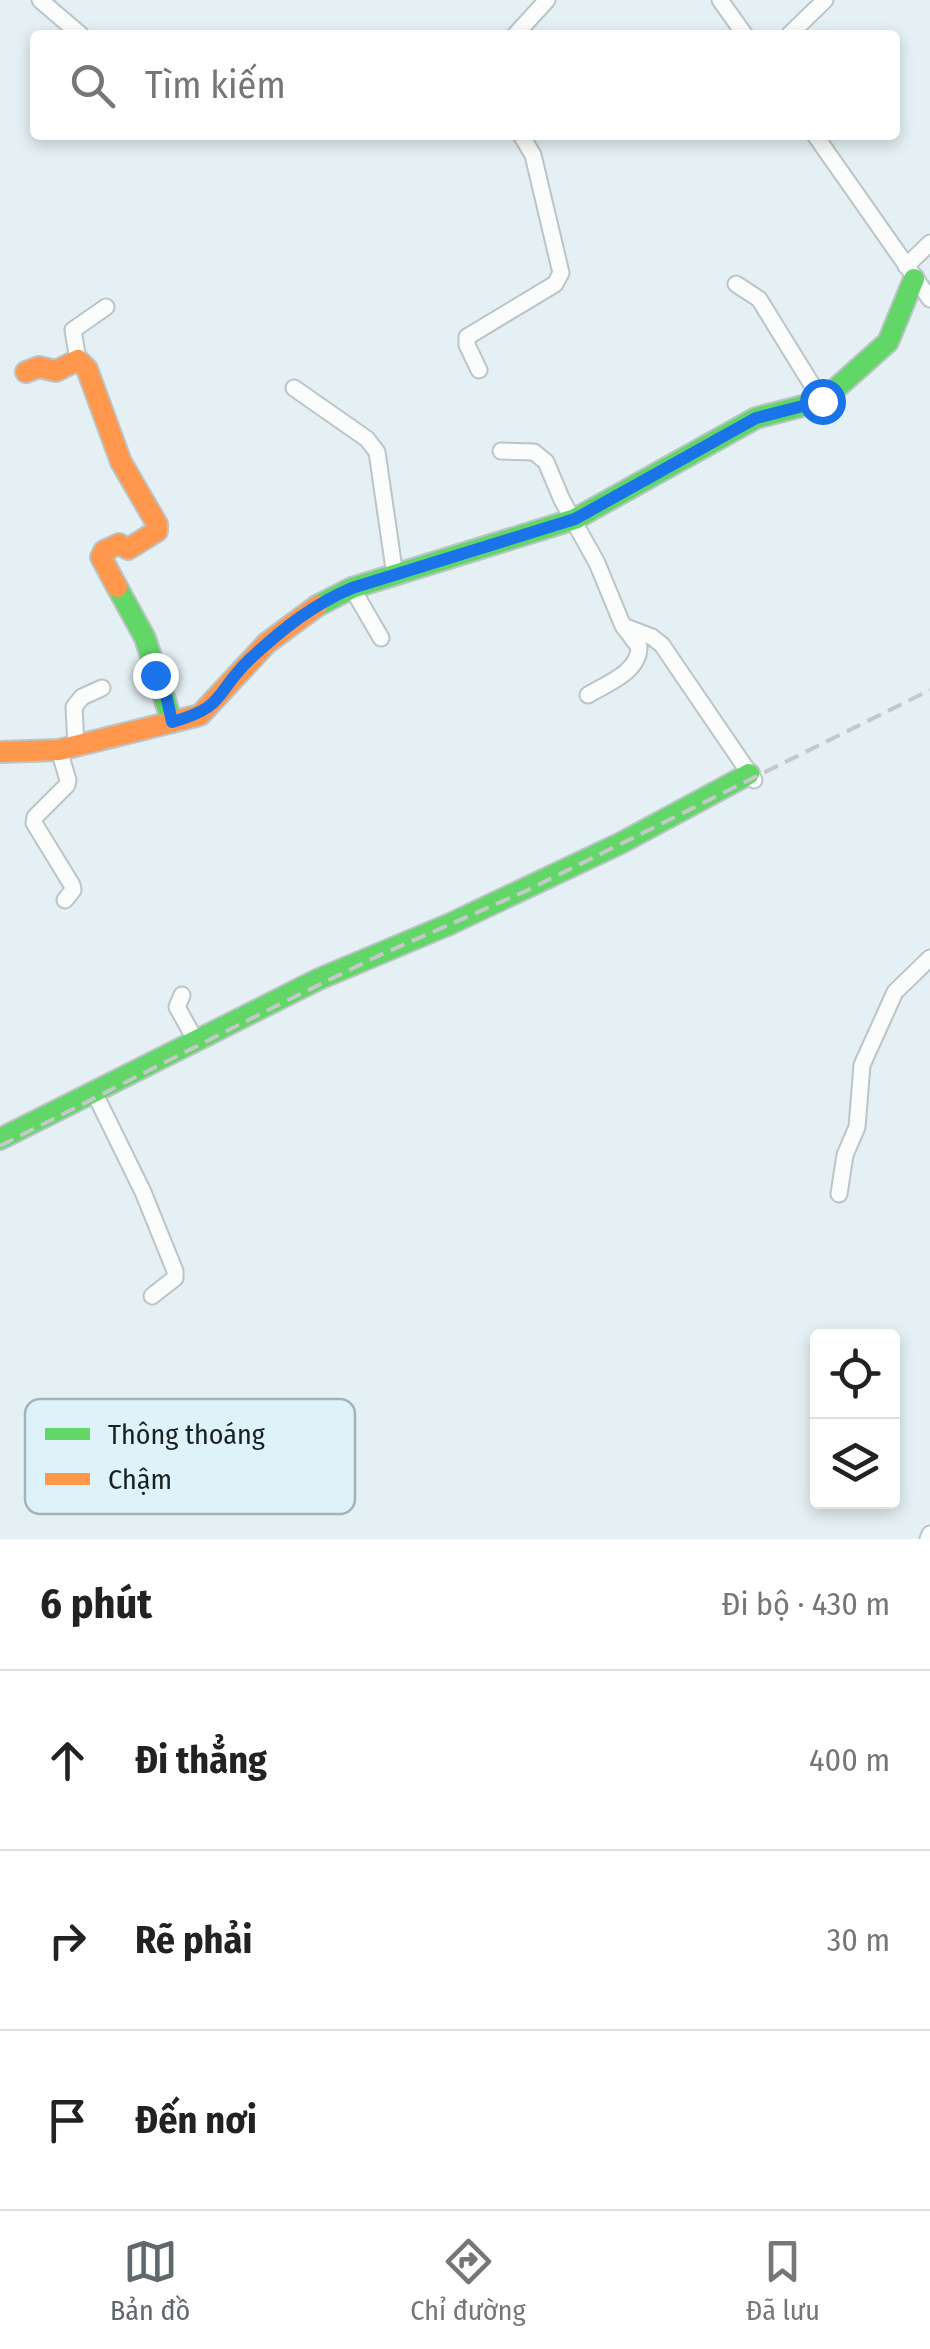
<!DOCTYPE html>
<html lang="vi">
<head>
<meta charset="utf-8">
<style>
	body { margin:0; font-family:"Fira Sans Condensed",sans-serif; background:#f2f2f2; color:#222 }
	.controls { position:absolute; right:30px; bottom:30px; display:grid; overflow:hidden; border-radius:10px; box-shadow:0 5px 15px #0003 }
	.controls button { width:90px; height:90px; display:grid; place-items:center; padding:0; border:0; border-bottom:2px solid #e0e0e0; background:#fff; color:#222; font:50px sans-serif }
	.stop { position:absolute; width:30px; height:30px; margin:-22px; border:8px solid #1a73e8; border-radius:50%; background:#fff }
	.stop.end { background:#1a73e8; border-color:#fff; box-shadow:0 2px 10px #0008 }
	.list { margin:0; padding:0; list-style:none }
	h2 { display:flex; justify-content:space-between; align-items:center; height:130px; margin:0; padding:0 40px; font-size:42px }
	h2 small { font-size:32px; font-weight:400; color:#767676 }
	.list li { display:grid; grid-template-columns:65px 1fr auto; gap:30px; align-items:center; box-sizing:border-box; height:180px; padding:0 40px; border-top:2px solid #e0e0e0 }
	.list b { display:block; font-size:38px; white-space:nowrap }
	.list em { font-size:32px; font-style:normal; color:#767676 }
	.icon { flex:none; width:55px; height:55px; fill:none; stroke:currentColor; stroke-width:2; stroke-linecap:round; stroke-linejoin:round }
	.map { position:relative; flex:none; width:930px; height:1539px; overflow:hidden }
	.search { position:absolute; background:#fff; box-shadow:0 5px 15px #0003; left:30px; right:30px; top:30px; height:110px; display:flex; align-items:center; gap:25px; box-sizing:border-box; padding:0 35px; border-radius:10px; color:#767676; font-size:38px }
	.sheet { height:670px; background:#fff }
	nav { display:flex; justify-content:space-around; align-items:center; box-sizing:border-box; height:140px; border-top:2px solid #e0e0e0; background:#fff; font-size:28px; color:#767676 }
	nav a { display:grid; justify-items:center; gap:5px }
	nav .on { color:#5f696b }
	.map>svg:first-child { display:block }
</style>
</head>
<body>
<div class="map">
<svg width="930" height="1539" viewBox="0 0 930 1539">
	<rect width="100%" height="100%" fill="#e4f0f3"/>
	<g fill="none" stroke-linecap="round" stroke-linejoin="round">
		<defs>
			<path id="street" d="M40,0l41,35
				M720,0l25,35
				M515,35l32,-35
				M789,35l36,-35
				M815,135l115,164
				M906,266l24,-23
				M736,284l23,15 63,102
				M78,360l-5,-30 33,-23
				M479,370l-12,-25v-8l88,-53 6,-11 -28,-118 -12,-20
				M294,388l73,51 10,13 18,124
				M501,451l33,1 12,10 16,38 35,63 26,63 29,11 10,8 92,135
				M352,588l29,50
				M588,695c20,-12 51,-23 51,-48l-16,-21
				M76,746l-2,-39 8,-10 20,-9
				M59,750l9,30 -1,5 -32,32 -1,6 38,62 1,5 -8,10
				M182,995l-5,12 19,34
				M94,1092l49,100 32,79v7l-23,18
				M839,1194l6,-39 12,-28 5,-62 33,-73 35,-34
				M928,1539l2,-5"/>
			<path id="fast" d="M117,587l28,51 27,84
				M317,606l35,-18 223,-69 181,-101 66,-17 66,-59 26,-63
				M0,1139l319,-160 131,-55 171,-81 128,-69"/>
			<path id="slow" d="M26,372l13,-5 17,4 22,-11 9,9 34,93 36,62v7l-29,18 -9,-5 -15,7 -3,6 16,30
				M0,752l59,-2 141,-35 67,-72 50,-37"/>
		</defs>
		<use href="#street" stroke="#bbc4c6" stroke-width="19"/>
		<use href="#fast" stroke="#bbc4c6" stroke-width="24"/>
		<use href="#slow" stroke="#bbc4c6" stroke-width="24"/>
		<use href="#street" stroke="#fbfdfd" stroke-width="15"/>
		<use href="#fast" stroke="#63d668" stroke-width="20"/>
		<use href="#slow" stroke="#ff974d" stroke-width="20"/>
		<path stroke="#c5c8c8" stroke-width="4" stroke-dasharray="15 8" stroke-linecap="butt" d="M0,1146l282,-143 96,-47 150,-66 402,-200"/>
	</g>
	<g fill="none" stroke-linecap="round" stroke-linejoin="round">
		<path stroke="#1a73e8" stroke-width="12" d="M155,675l12,24 5,23c54,-15 42,-28 77,-62 32,-30 63,-55 103,-72l223,-69 181,-101 66,-17"/>
	</g>
	<rect x="25" y="1399" width="330" height="115" rx="15" fill="#def3f9" stroke="#a3b4b8" stroke-width="2.5"/>
	<rect x="45" y="1428" width="45" height="12" fill="#63d668"/>
	<rect x="45" y="1473" width="45" height="12" fill="#ff974d"/>
	<g font-size="28" fill="#182022">
		<text x="108" y="1444">Thông thoáng</text>
		<text x="108" y="1489">Chậm</text>
	</g>
</svg>
<div class="controls">
<button><svg class="icon" aria-label="locate" viewBox="0 0 24 24"><circle cx="12" cy="12" r="6"/><path d="M12 2v4M12 18v4M2 12h4M18 12h4"/></svg></button>
<button><svg class="icon" aria-label="layers" viewBox="0 0 24 24"><path d="M12 4l9 5-9 5-9-5zM3 14l9 5 9-5"/></svg></button>
</div>
<div class="stop" style="left:822px;top:401px"></div>
<div class="stop end" style="left:155px;top:675px"></div>
<div class="search"><svg class="icon" aria-label="search" viewBox="0 0 24 24"><circle cx="10" cy="10" r="6"/><path d="M15 15l6 6"/></svg>Tìm kiếm</div>
</div>
<section class="sheet">
<h2>6 phút<small>Đi bộ · 430 m</small></h2>
<ul class="list">
<li><svg class="icon" aria-label="ahead" viewBox="0 0 24 24"><path d="M12 20V5M6 11l6-6 6 6"/></svg><div><b>Đi thẳng</b></div><em>400 m</em></li>
<li><svg class="icon" aria-label="right" viewBox="0 0 24 24"><path d="M7 20v-9h11M14 6l5 5-5 5"/></svg><div><b>Rẽ phải</b></div><em>30 m</em></li>
<li><svg class="icon" aria-label="arrive" viewBox="0 0 24 24"><path d="M6 21V4h12l-3 4 3 4H6"/></svg><div><b>Đến nơi</b></div></li>
</ul>
</section>
<nav>
<a class="on"><svg class="icon" aria-label="map" viewBox="0 0 24 24"><path d="M3 6l6-2 6 2 6-2v14l-6 2-6-2-6 2zM9 4v14M15 6v14"/></svg>Bản đồ</a>
<a><svg class="icon" aria-label="directions" viewBox="0 0 24 24"><path d="M12 3l9 9-9 9-9-9zM9 14v-3h6M13 9l2 2-2 2"/></svg>Chỉ đường</a>
<a><svg class="icon" aria-label="saved" viewBox="0 0 24 24"><path d="M7 4h10v16l-5-4-5 4z"/></svg>Đã lưu</a>
</nav>
</body>
</html>
